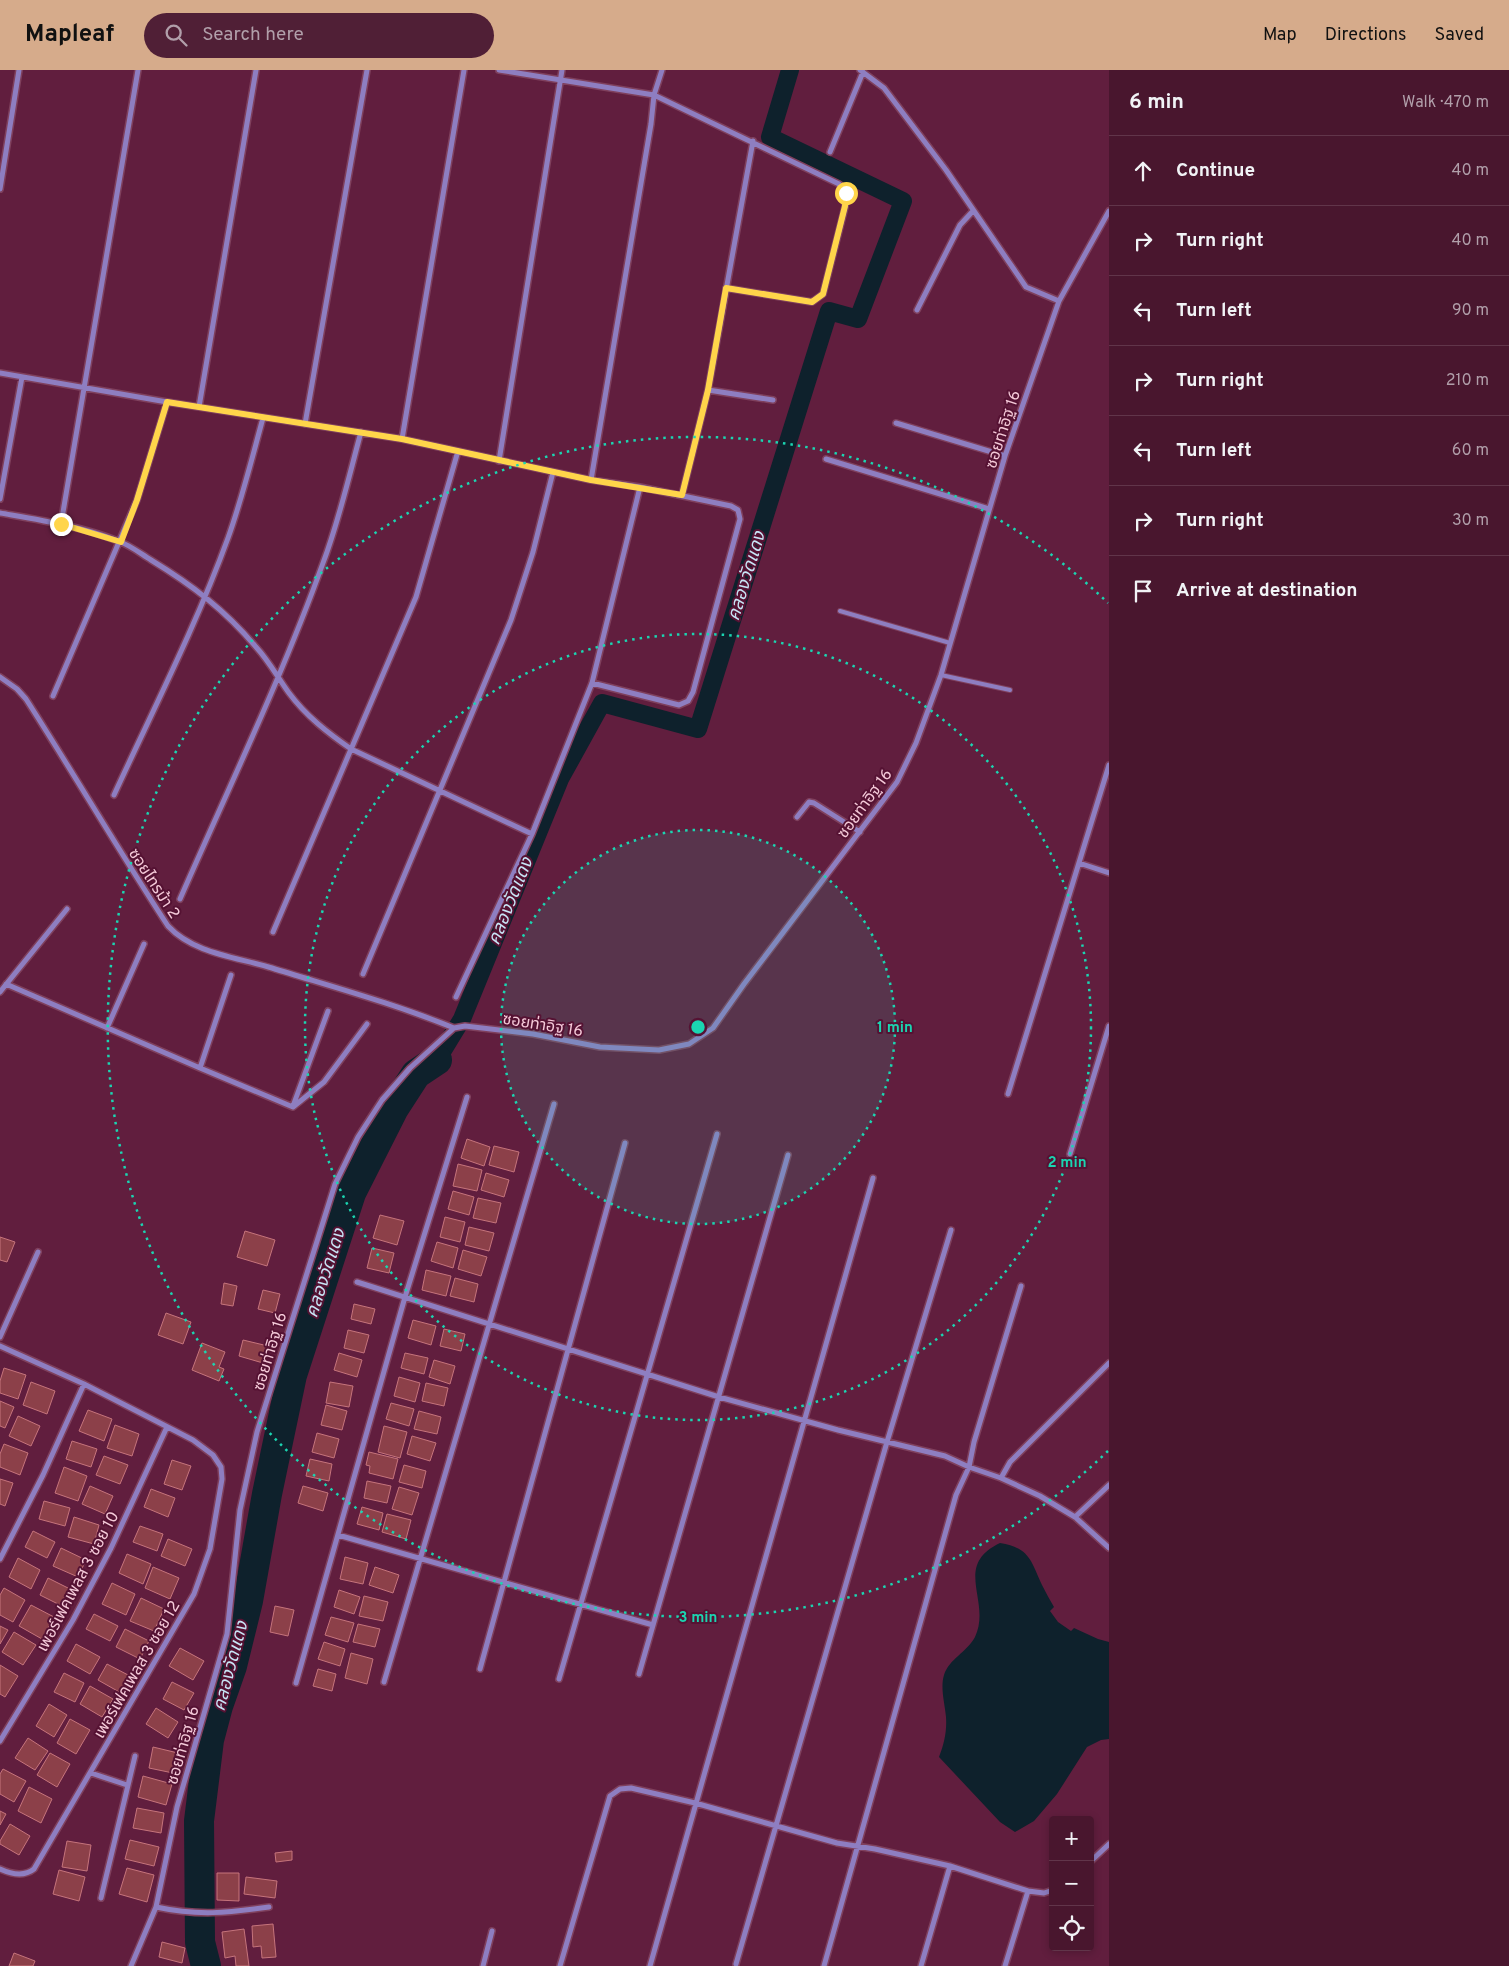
<!DOCTYPE html>
<html lang="en">
<head>
<meta charset="utf-8">
<style>
	body { margin:0; font-family:Overpass,"Noto Sans Thai",sans-serif; background:#501f36; color:#f1f3f6 }
	.controls { position:absolute; right:15px; bottom:15px; display:grid; overflow:hidden; border-radius:5px; box-shadow:0 2px 8px #0003 }
	.controls button { width:45px; height:45px; display:grid; place-items:center; padding:0; border:0; border-bottom:1px solid #61354a; background:#49162e; color:#f1f3f6; font:25px sans-serif }
	.stop { position:absolute; width:15px; height:15px; margin:-11px; border:4px solid #ffd54a; border-radius:50%; background:#fff }
	.stop.end { background:#ffd54a; border-color:#fff; box-shadow:0 1px 5px #0008 }
	.list { margin:0; padding:0; list-style:none }
	h2 { display:flex; justify-content:space-between; align-items:center; height:65px; margin:0; padding:0 20px; font-size:21px }
	h2 small { font-size:16px; font-weight:400; color:#b19faa }
	.list li { display:grid; grid-template-columns:32px 1fr auto; gap:15px; align-items:center; box-sizing:border-box; height:70px; padding:0 20px; border-top:1px solid #61354a }
	.list b { display:block; font-size:19px; white-space:nowrap }
	.list em { font-size:16px; font-style:normal; color:#b19faa }
	.icon { flex:none; width:28px; height:28px; fill:none; stroke:currentColor; stroke-width:2; stroke-linecap:round; stroke-linejoin:round }
	.map { position:relative; flex:none; width:1109px; height:1896px; overflow:hidden }
	header { display:flex; align-items:center; gap:30px; box-sizing:border-box; height:70px; padding:0 25px; background:#d6ab8b; color:#111 }
	header strong { font-size:24px }
	nav { display:flex; gap:28px; margin-inline-start:auto; font-size:18px }
	.search { width:350px; height:45px; background:#501f36; display:flex; align-items:center; gap:12px; box-sizing:border-box; padding:0 18px; border-radius:28px; color:#b19faa; font-size:19px }
	main { display:flex }
	aside { flex:1; background:#49162e }
	.map>svg:first-child { display:block }
</style>
</head>
<body>
<header>
<strong>Mapleaf</strong>
<div class="search"><svg class="icon" aria-label="search" viewBox="0 0 24 24"><circle cx="10" cy="10" r="6"/><path d="M15 15l6 6"/></svg>Search here</div>
<nav><a>Map</a><a>Directions</a><a>Saved</a></nav>
</header>
<main>
<div class="map">
<svg width="1109" height="1896" viewBox="0 0 1109 1896">
	<rect width="100%" height="100%" fill="#611e3e"/>
	<path fill="#0e212c" d="M1000,1473c30,5 31,18 42,42 4,8 8,15 12,22l-4,4 8,11 13,9 3,-3 24,11 11,3v97l-8,1 -14,7 -30,47 -23,27 -19,11 -15,-10 -61,-65c5,-13 8,-25 7,-40 -1,-13 -6,-29 -2,-42 5,-16 23,-23 31,-38 17,-36 -23,-71 25,-94z"/>
	<g fill="none" stroke-linecap="round" stroke-linejoin="round">
		<path stroke="#0e212c" stroke-width="18" d="M437,990l25,-41 98,-240 42,-76 96,26 131,-418 29,8 45,-118 -133,-64 20,-67"/>
		<path stroke="#0e212c" stroke-width="30" d="M206,1896l-6,-24 -1,-121 10,-81 9,-34 14,-40 16,-65 19,-107 25,-119 59,-182 43,-85 22,-34 21,-14"/>
	</g>
	<path fill="#8c4049" stroke="#c6747c" d="M467,1069l23,8 -6,19 -23,-8z
		M494,1076l25,6 -5,20 -25,-7z
		M458,1094l24,6 -5,21 -24,-5z
		M486,1103l23,7 -5,17 -23,-7z
		M453,1121l21,6 -5,18 -21,-6z
		M478,1128l23,5 -5,20 -23,-5z
		M380,1145l24,6 -7,24 -24,-7z
		M445,1147l20,5 -5,20 -20,-5z
		M469,1157l25,6 -5,18 -24,-6z
		M245,1161l30,9 -8,26 -30,-9z
		M0,1167l15,5 -8,20 -7,-2z
		M437,1172l21,6 -5,20 -22,-7z
		M372,1178l22,5 -5,20 -22,-5z
		M463,1180l24,7 -6,19 -23,-7z
		M426,1200l25,6 -5,20 -24,-6z
		M455,1208l23,6 -4,18 -24,-6z
		M224,1213l13,3 -4,20 -12,-2z
		M263,1220l17,4 -5,19 -17,-4z
		M354,1234l21,5 -4,15 -20,-5z
		M166,1243l25,9 -8,22 -25,-9z
		M413,1250l23,6 -5,19 -23,-7z
		M444,1259l21,5 -4,17 -21,-5z
		M348,1260l21,5 -5,18 -20,-5z
		M243,1270l25,6 -5,17 -24,-7z
		M202,1273l23,9 -6,15 5,2 -5,12 -27,-11z
		M339,1283l23,7 -5,17 -23,-7z
		M405,1283l23,5 -4,16 -23,-6z
		M434,1290l21,6 -5,18 -21,-7z
		M4,1298l22,7 -8,24 -18,-6v-12z
		M399,1307l21,6 -5,19 -21,-6z
		M31,1312l24,9 -8,23 -24,-9z
		M330,1312l23,4 -4,21 -23,-4z
		M426,1313l22,5 -4,18 -22,-5z
		M0,1331l14,6 -9,21 -5,-2z
		M391,1333l23,6 -5,17 -23,-7z
		M326,1335l21,6 -5,19 -21,-5z
		M88,1340l24,9 -8,22 -25,-10z
		M419,1341l22,6 -4,17 -23,-5z
		M18,1346l22,10 -9,20 -22,-10z
		M115,1355l24,9 -7,22 -25,-8z
		M384,1356l23,6 -7,26 -22,-6z
		M317,1363l22,6 -5,19 -22,-6z
		M412,1366l24,7 -6,18 -23,-7z
		M72,1371l25,8 -6,18 -25,-8z
		M4,1374l24,9 -8,22 -20,-8v-13z
		M369,1382l29,7 -5,20 -24,-6 1,-7 -4,-1z
		M104,1386l24,9 -8,19 -24,-9z
		M310,1389l22,5 -3,17 -23,-5z
		M172,1390l19,6 -9,24 -18,-6z
		M404,1395l22,6 -4,17 -23,-6z
		M64,1397l23,9 -9,25 -23,-8z
		M0,1409l13,4 -8,23 -5,-2z
		M367,1411l24,5 -4,17 -23,-5z
		M90,1416l23,10 -8,18 -23,-10z
		M303,1416l25,7 -5,18 -25,-8z
		M399,1417l20,6 -7,22 -20,-6z
		M151,1419l24,9 -7,19 -24,-10z
		M44,1431l26,7 -5,18 -26,-7z
		M362,1437l21,6 -4,17 -22,-6z
		M387,1444l24,6 -5,19 -24,-7z
		M74,1447l25,8 -5,19 -26,-7z
		M140,1456l23,8 -6,17 -24,-9z
		M33,1461l22,11 -8,16 -22,-11z
		M168,1469l24,10 -7,17 -24,-10z
		M61,1478l25,12 -8,17 -25,-11z
		M127,1484l24,10 -8,20 -24,-11z
		M345,1487l23,6 -5,21 -23,-5z
		M18,1488l22,12 -9,19 -22,-12z
		M153,1497l26,11 -9,21 -25,-11z
		M375,1497l24,8 -6,18 -24,-8z
		M48,1508l24,12 -8,17 -24,-12z
		M112,1513l23,11 -9,21 -24,-11z
		M4,1518l21,12 -12,22 -13,-7v-20z
		M339,1520l21,7 -6,17 -20,-7z
		M364,1526l24,6 -5,19 -24,-5z
		M141,1528l23,11 -10,22 -24,-10z
		M31,1535l23,12 -12,22 -23,-13z
		M275,1536l19,4 -6,26 -18,-4z
		M94,1544l24,12 -8,15 -24,-12z
		M331,1547l23,6 -6,19 -23,-7z
		M358,1554l22,5 -5,18 -22,-5z
		M0,1556l8,4 -8,14z
		M125,1559l24,12 -9,18 -24,-12z
		M14,1562l22,13 -13,20 -21,-13z
		M324,1572l21,7 -5,17 -22,-7z
		M76,1574l24,13 -10,17 -23,-13z
		M180,1578l24,13 -11,19 -24,-14z
		M351,1583l22,6 -6,25 -22,-6z
		M107,1594l23,12 -9,17 -23,-13z
		M0,1595l18,11 -13,21 -5,-3z
		M318,1599l18,5 -4,17 -19,-5z
		M64,1603l20,10 -9,19 -21,-10z
		M172,1612l22,11 -10,17 -21,-11z
		M90,1616l23,13 -11,18 -22,-13z
		M49,1634l18,11 -13,22 -18,-11z
		M156,1638l22,14 -10,16 -22,-14z
		M70,1649l20,11 -14,24 -19,-11z
		M28,1668l20,13 -13,19 -20,-12z
		M153,1677l25,6 -5,20 -24,-5z
		M50,1683l20,11 -13,23 -20,-12z
		M3,1699l23,12 -12,21 -14,-8v-20z
		M143,1706l29,8 -6,21 -28,-8z
		M29,1717l23,12 -11,24 -23,-12z
		M137,1738l27,5 -3,20 -28,-5z
		M0,1741l6,3 -6,11z
		M10,1754l20,12 -11,19 -19,-11v-3z
		M130,1770l29,7 -5,19 -29,-7z
		M67,1771l24,4 -4,26 -25,-4z
		M292,1781v9l-16,2 -1,-9z
		M127,1798l27,7 -7,27 -28,-8z
		M59,1800l26,7 -6,24 -26,-7z
		M217,1803h22v28l-22,-1z
		M246,1807l31,4 -2,17 -31,-4z
		M273,1854l3,33 -14,1 -1,-12 -8,1 -1,-21z
		M244,1859l5,37h-13l-1,-10 -10,2 -3,-26z
		M162,1872l23,6 -3,15 -23,-6z
		M14,1883l21,8 -2,5h-24z"/>
	<g fill="none" stroke-linecap="round" stroke-linejoin="round">
		<defs>
			<path id="service" d="M840,541l110,32
				M941,605l69,15"/>
			<path id="minor" d="M499,0l155,25 185,89 7,9 -1,14 -22,87 -11,8 -86,-14
				M860,0l24,18 62,82 80,117 33,14
				M830,82l33,-80
				M0,119l19,-119
				M917,240l43,-85 13,-14
				M0,303l167,29 235,37 189,41 49,7 91,19 7,4 2,9 -47,173 -5,9 -9,4 -87,-22
				M708,320l65,10
				M199,337l57,-337
				M896,353l109,33
				M305,354l62,-354
				M402,369l62,-369
				M826,389l163,50
				M499,391l63,-391
				M591,410l60,-356 3,-29 8,-25
				M682,425l26,-105 45,-249
				M0,429l22,-122
				M0,443c40,7 80,13 118,28 12,4 23,13 33,19 41,25 74,50 105,87 13,14 22,31 33,46 17,23 39,40 62,56l181,85
				M61,454l77,-454
				M0,607l17,12 9,10c48,75 93,152 142,227 26,28 69,31 104,42 61,19 123,36 182,60
				M53,626l84,-196 30,-98
				M114,725c39,-85 82,-169 114,-257 14,-39 24,-80 35,-120
				M797,747l12,-15 5,1 46,29
				M1079,793l30,10
				M180,829c49,-112 102,-222 143,-336 16,-42 26,-87 38,-131
				M273,862l143,-335 42,-146
				M363,904l148,-354 22,-68 20,-80
				M6,914l194,84 93,39 31,-25 43,-58
				M0,922l67,-83
				M456,927l76,-163 60,-151 48,-196
				M107,958l37,-84
				M200,998l31,-93
				M1008,1024l101,-329
				M293,1036l35,-95
				M1070,1084l39,-128
				M357,1212l362,115 119,33 107,26 24,11 32,11 39,18 35,21 34,31
				M0,1267l38,-85
				M0,1276l84,38 109,56 20,15 8,12 1,12 -12,70 -16,45 -160,275c-10,8 -23,5 -34,0
				M1001,1408l9,-16 99,-99
				M1075,1447l34,-32
				M338,1465l315,90
				M0,1489l43,-84 41,-91
				M480,1599l145,-526
				M639,1604l149,-519
				M559,1609l158,-545
				M384,1612l170,-578
				M296,1613l109,-386 62,-200
				M0,1671l73,-121 38,-72 56,-121
				M91,1703l36,12
				M1090,1792l19,-18
				M101,1828l34,-142
				M156,1837c42,9 71,6 113,0
				M736,1894l151,-522 64,-212
				M131,1896l25,-59 21,-100 50,-173 13,-124 17,-78 78,-248 23,-47 24,-37 28,-32 44,-40 11,-2 68,8 67,13 59,3 30,-6 24,-16 31,-44 153,-202 19,-39 25,-68 64,-219 54,-155 50,-90
				M483,1896l9,-35
				M560,1896l50,-170 10,-7 11,-1 64,15 142,40 38,6 75,17 78,25 16,2 9,-3
				M650,1896l223,-788
				M824,1896l132,-471 13,-28 5,-25 47,-156
				M921,1896l29,-100
				M1005,1896l23,-75"/>
		</defs>
		<use href="#service" stroke="#7f405d" stroke-width="6"/>
		<use href="#minor" stroke="#7f405d" stroke-width="8"/>
		<use href="#service" stroke="#8e7ec1" stroke-width="4"/>
		<use href="#minor" stroke="#8e7ec1" stroke-width="5"/>
	</g>
	<g fill="none" stroke-linecap="round" stroke-linejoin="round">
		<path stroke="#ffd54a" stroke-width="6" d="M61,454l60,18 16,-42 30,-98 235,37 189,41 91,15 26,-105 18,-102 86,14 11,-8 22,-88 1,-13"/>
	</g>
	<circle cx="698" cy="957" r="197" fill="#1bd5b1" fill-opacity=".12"/>
	<g fill="none" stroke="#1bd5b1" stroke-width="2.5" stroke-dasharray="2.5 5">
		<circle cx="698" cy="957" r="197"/>
		<circle cx="698" cy="957" r="393"/>
		<path d="M1108 1381A590 590 0 1 1 1108 533"/>
	</g>
	<g text-anchor="middle" stroke-width="4" stroke-linejoin="round" paint-order="stroke">
		<g font-size="16" fill="#f5cad9" stroke="#551233">
			<text transform="translate(1002 359) rotate(-72)" y="6">ซอยท่าอิฐ 16</text>
			<text transform="translate(864 733) rotate(-54)" y="6">ซอยท่าอิฐ 16</text>
			<text transform="translate(155 813) rotate(57)" y="6">ซอยไทรม้า 2</text>
			<text transform="translate(543 954) rotate(9)" y="6">ซอยท่าอิฐ 16</text>
			<text transform="translate(269 1281) rotate(-73)" y="6">ซอยท่าอิฐ 16</text>
			<text transform="translate(77 1511) rotate(-62)" y="6">เพอร์เฟคเพลส 3 ซอย 10</text>
			<text transform="translate(136 1599) rotate(-60)" y="6">เพอร์เฟคเพลส 3 ซอย 12</text>
			<text transform="translate(182 1675) rotate(-74)" y="6">ซอยท่าอิฐ 16</text>
		</g>
		<g font-size="18" font-style="italic" fill="#c8e5f6" stroke="#551233">
			<text transform="translate(746 506) rotate(-73)" y="6">คลองวัดแดง</text>
			<text transform="translate(510 831) rotate(-68)" y="6">คลองวัดแดง</text>
			<text transform="translate(325 1203) rotate(-72)" y="6">คลองวัดแดง</text>
			<text transform="translate(230 1596) rotate(-75)" y="6">คลองวัดแดง</text>
		</g>
	</g>
	<circle cx="698" cy="957" r="8" fill="#1bd5b1" stroke="#551233" stroke-width="2.5"/>
	<g font-size="15" text-anchor="middle" font-weight="bold" fill="#1bd5b1" stroke="#551233" stroke-width="4" stroke-linejoin="round" paint-order="stroke">
		<text x="895" y="962">1 min</text>
		<text x="1067" y="1097">2 min</text>
		<text x="698" y="1552">3 min</text>
	</g>
</svg>
<div class="controls">
<button>+</button>
<button>−</button>
<button><svg class="icon" aria-label="locate" viewBox="0 0 24 24"><circle cx="12" cy="12" r="6"/><path d="M12 2v4M12 18v4M2 12h4M18 12h4"/></svg></button>
</div>
<div class="stop" style="left:846px;top:123px"></div>
<div class="stop end" style="left:61px;top:454px"></div>
</div>
<aside>
<h2>6 min<small>Walk · 470 m</small></h2>
<ul class="list">
<li><svg class="icon" aria-label="ahead" viewBox="0 0 24 24"><path d="M12 20V5M6 11l6-6 6 6"/></svg><div><b>Continue</b></div><em>40 m</em></li>
<li><svg class="icon" aria-label="right" viewBox="0 0 24 24"><path d="M7 20v-9h11M14 6l5 5-5 5"/></svg><div><b>Turn right</b></div><em>40 m</em></li>
<li><svg class="icon" aria-label="left" viewBox="0 0 24 24"><path d="M17 20v-9H6M10 6l-5 5 5 5"/></svg><div><b>Turn left</b></div><em>90 m</em></li>
<li><svg class="icon" aria-label="right" viewBox="0 0 24 24"><path d="M7 20v-9h11M14 6l5 5-5 5"/></svg><div><b>Turn right</b></div><em>210 m</em></li>
<li><svg class="icon" aria-label="left" viewBox="0 0 24 24"><path d="M17 20v-9H6M10 6l-5 5 5 5"/></svg><div><b>Turn left</b></div><em>60 m</em></li>
<li><svg class="icon" aria-label="right" viewBox="0 0 24 24"><path d="M7 20v-9h11M14 6l5 5-5 5"/></svg><div><b>Turn right</b></div><em>30 m</em></li>
<li><svg class="icon" aria-label="arrive" viewBox="0 0 24 24"><path d="M6 21V4h12l-3 4 3 4H6"/></svg><div><b>Arrive at destination</b></div></li>
</ul>
</aside>
</main>
</body>
</html>
